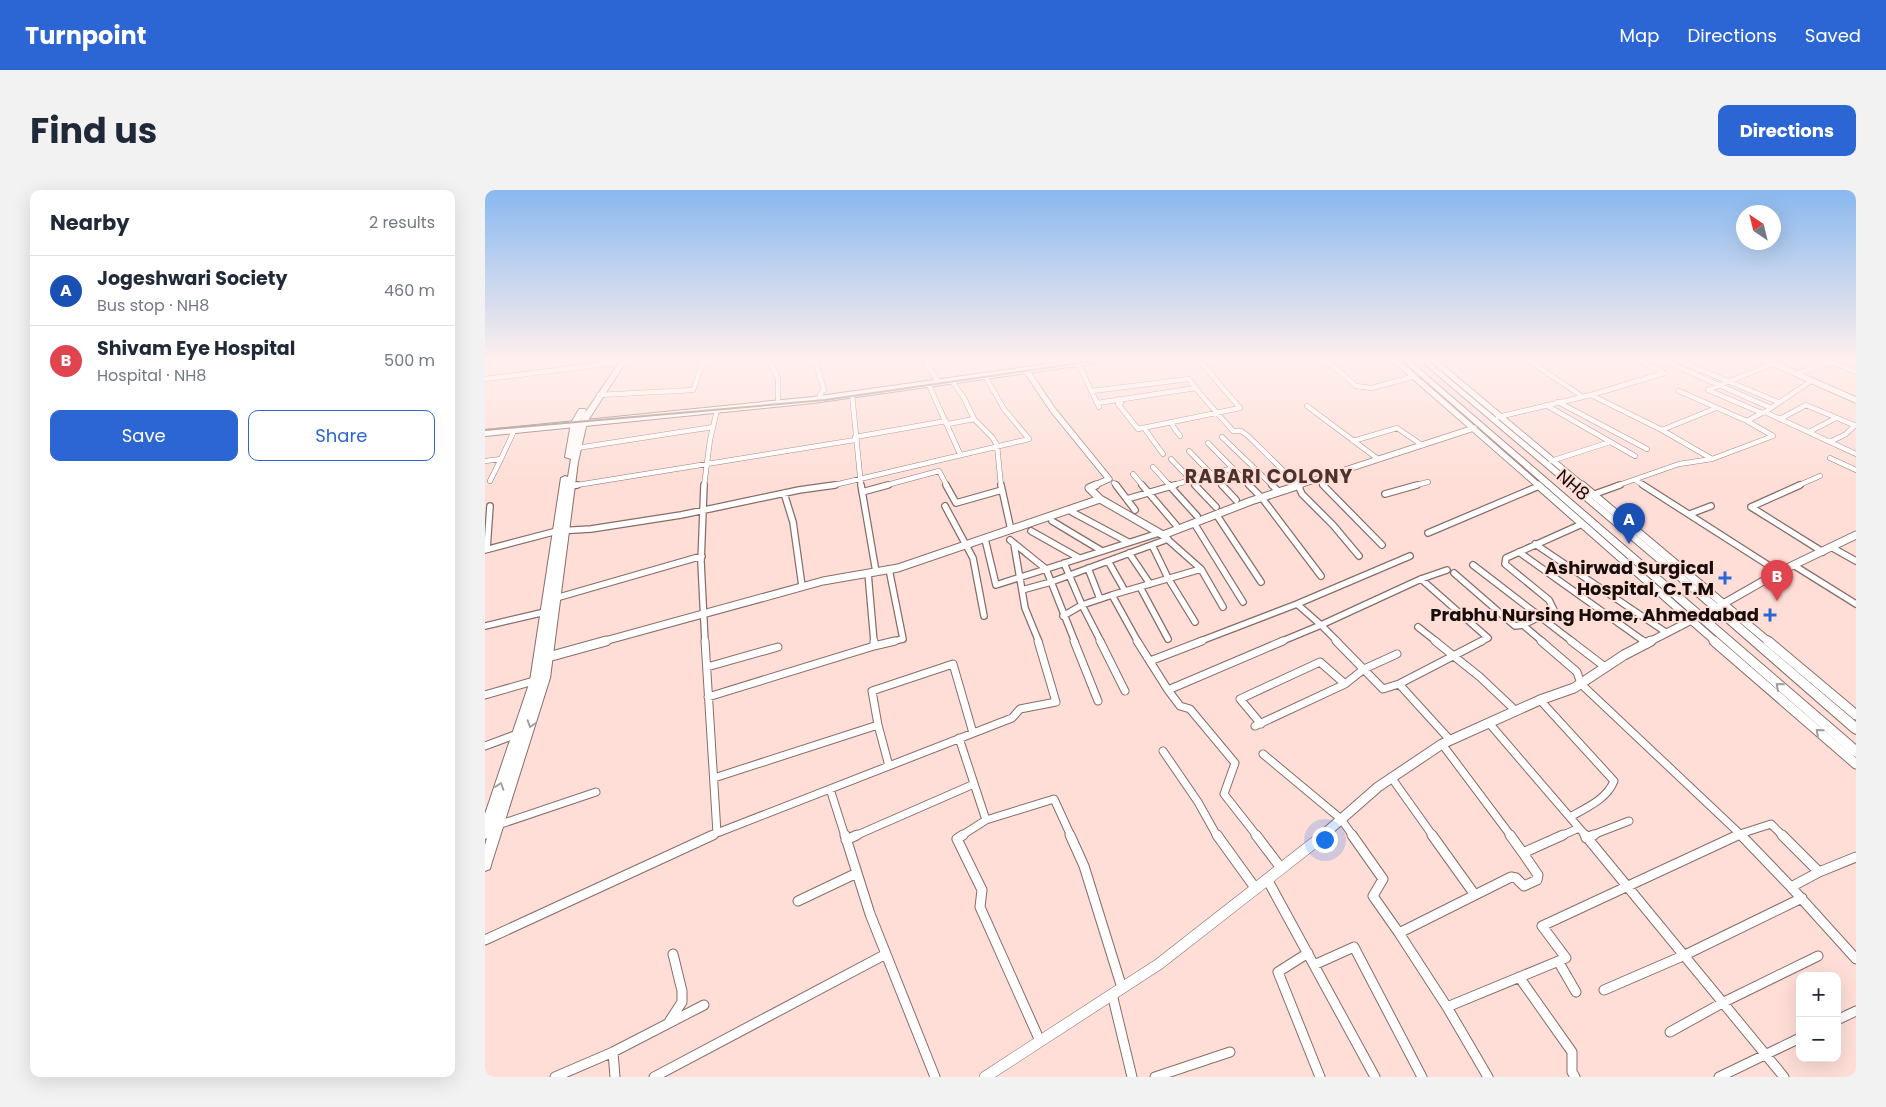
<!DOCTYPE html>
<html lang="en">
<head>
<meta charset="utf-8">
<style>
	body { margin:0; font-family:Poppins,sans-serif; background:#f2f2f3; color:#1f2937 }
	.controls { position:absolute; right:15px; bottom:15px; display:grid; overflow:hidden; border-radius:10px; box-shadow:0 5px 20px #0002 }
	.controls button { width:45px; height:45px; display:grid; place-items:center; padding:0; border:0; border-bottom:1px solid #e0e1e3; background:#fff; color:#1f2937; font:25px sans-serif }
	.compass { position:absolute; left:1251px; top:15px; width:45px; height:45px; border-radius:50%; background:#fff; box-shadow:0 5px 20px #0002; rotate:325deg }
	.you { position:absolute; left:839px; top:649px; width:18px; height:18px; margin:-12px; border:4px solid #fff; border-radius:50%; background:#1a73e8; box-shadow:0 0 0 8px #1a73e833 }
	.badge { display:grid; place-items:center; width:32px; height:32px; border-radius:50%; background:#2b66d4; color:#fff; font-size:16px; font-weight:700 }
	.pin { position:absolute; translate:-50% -41px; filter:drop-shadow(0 1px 2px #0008) }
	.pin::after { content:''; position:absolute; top:26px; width:18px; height:15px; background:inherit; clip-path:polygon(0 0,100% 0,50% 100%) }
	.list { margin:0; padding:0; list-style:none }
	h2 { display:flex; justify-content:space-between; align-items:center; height:65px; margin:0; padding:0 20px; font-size:21px }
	h2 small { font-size:16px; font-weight:400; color:#747a83 }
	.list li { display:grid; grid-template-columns:32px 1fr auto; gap:15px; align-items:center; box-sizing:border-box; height:70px; padding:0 20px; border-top:1px solid #e0e1e3 }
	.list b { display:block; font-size:19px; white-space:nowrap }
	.list p { margin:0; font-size:16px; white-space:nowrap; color:#747a83 }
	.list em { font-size:16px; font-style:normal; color:#747a83 }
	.actions { display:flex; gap:10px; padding:15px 20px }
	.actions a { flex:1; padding:11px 0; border:1px solid #2b66d4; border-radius:10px; text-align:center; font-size:18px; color:#2b66d4 }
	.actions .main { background:#2b66d4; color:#fff }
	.map { position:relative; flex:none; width:1371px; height:887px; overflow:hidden; border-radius:10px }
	header { display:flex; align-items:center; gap:30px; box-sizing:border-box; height:70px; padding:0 25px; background:#2b66d4; color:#fff }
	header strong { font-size:24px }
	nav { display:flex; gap:28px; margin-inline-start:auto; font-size:18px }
	.intro { display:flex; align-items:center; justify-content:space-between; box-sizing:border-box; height:120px; padding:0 30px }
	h1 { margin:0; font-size:35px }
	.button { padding:12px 22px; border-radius:10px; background:#2b66d4; color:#fff; font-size:18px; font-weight:700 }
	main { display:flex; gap:30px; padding:0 30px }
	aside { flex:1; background:#fff; border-radius:10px; box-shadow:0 5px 20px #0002 }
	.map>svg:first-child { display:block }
</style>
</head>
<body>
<header>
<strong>Turnpoint</strong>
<nav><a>Map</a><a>Directions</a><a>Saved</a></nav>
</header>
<div class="intro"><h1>Find us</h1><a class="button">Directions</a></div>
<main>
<aside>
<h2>Nearby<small>2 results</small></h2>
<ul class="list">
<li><span class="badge" style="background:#1a4fb4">A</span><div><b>Jogeshwari Society</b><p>Bus stop · NH8</p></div><em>460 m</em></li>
<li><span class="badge" style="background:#e0444e">B</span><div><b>Shivam Eye Hospital</b><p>Hospital · NH8</p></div><em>500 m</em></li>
</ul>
<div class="actions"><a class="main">Save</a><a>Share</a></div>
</aside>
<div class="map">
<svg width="1371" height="887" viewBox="0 0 1371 887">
	<rect width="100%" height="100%" fill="#feded7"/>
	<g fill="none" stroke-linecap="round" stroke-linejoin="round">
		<defs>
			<path id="minor-far3" d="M284,170l9,18v21
				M330,170l9,30 -4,5
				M439,170l13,20
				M714,170l41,48
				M841,170l30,26 16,2 43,-12
				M1043,170l55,37
				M1177,170l109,48
				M1315,170l17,7
				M1347,172l24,10
				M593,173l21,44
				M1199,173l94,39
				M1314,183l39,-13
				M0,189l153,-19
				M466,190l13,18 10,21
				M1326,191l-46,31 91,42
				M443,193l32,71
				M607,201l97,-12c13,19 29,34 44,52h8l6,4 52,51
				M1194,201l68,30 15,-8
				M367,204l9,92
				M114,205l94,-5 11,-30
				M1106,205l73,-22 -26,-13
				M634,209l2,4 -3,1 20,25 102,-21
				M1073,212l89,47
				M612,213l99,-15
				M1061,215l89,51
				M822,216l71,53
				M1231,218l-54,22 50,29 61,-23 -26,-15
				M1280,222l-3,1 -54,-23 64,-26
				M1013,227l93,-22 71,35
				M1295,229l26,-14 50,21
				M685,232l10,14
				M463,234l26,-5 18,18 5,8 4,41
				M659,238l19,26
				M1324,242l27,-14
				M370,247l91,-16
				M737,247l51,49
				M868,251l44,-13 25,17
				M1345,252l16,-8 9,-9
				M723,253l42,43
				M92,258l136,-21
				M704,261l34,35
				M1345,268l26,12
				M686,269l26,27
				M0,271l16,-2 12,-26
				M1066,271l59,-19
				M668,277l17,19
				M648,284l10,12
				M834,289l5,7
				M1150,290l10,6
				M5,291l11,-22
				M629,293l3,3
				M86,296l284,-46
				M219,296l6,-46 7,-30
				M345,296l199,-47 -25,-30 -19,-33
				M398,296l56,-15 8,15
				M685,296l63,-18
				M928,296l15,-4
				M1131,296l63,-22 33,-5
				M1312,296l23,-10"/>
			<path id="minor-far2" d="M219,295l-3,77 4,80
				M376,295l15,87
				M461,295l10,18 46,-13
				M516,295l10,45
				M631,295l19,25
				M657,295l34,40
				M684,295l28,31
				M710,295l21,22
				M737,295l14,15
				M764,295l13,13 59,78
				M787,295l7,7
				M813,295l4,9 31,31 26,31
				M838,295l59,60
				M1158,295l136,87
				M1315,295l-49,22 72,45
				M86,296l6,-1
				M377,302l26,-7
				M299,303l9,29 9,64
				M900,304l32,-9
				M1107,305l28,-10
				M642,309l48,-14
				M460,316l28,52 11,58
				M587,322l56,30
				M731,324l45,68
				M1205,324l21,-8
				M567,331l50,30
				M709,333l49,79
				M546,341l48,27
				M943,343l111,-47
				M681,348l35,31 22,38
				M500,349l11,46 163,-52
				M525,350l36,29 29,73
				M529,354l11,64 14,34
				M1050,354l132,89
				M667,355l16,33 27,44
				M1346,357l25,14
				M2,359l3,-43
				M0,360l72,-19 34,-2 90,-14 118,-25 36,-5
				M1034,362l126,90
				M644,363l21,31
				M623,371l17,30
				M579,373l18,42 30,-10
				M988,375l100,77
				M1310,376l61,38
				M603,378l12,31
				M404,379l14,70 -13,3
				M383,383l6,69
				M969,383l61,53 8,-1 31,-15 -5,-10 -44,-36 1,-6 76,-34
				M936,389l67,59 -8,4
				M655,397l28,52
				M537,400l29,-8 117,-43
				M71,408l146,-42
				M812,414l113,-48
				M578,426l19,-11 19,37
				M1038,435l20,17
				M0,436l60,-14
				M933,437l19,15
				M653,452l-26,-47 89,-26
				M713,452l99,-38 24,21 100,-46 26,-9
				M795,452l41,-17 17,17"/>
			<path id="minor-far1" d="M220,451l12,192 295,-115 8,-9 36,-7 -18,-61
				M389,451v5l21,-5
				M589,451l24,60
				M615,451l25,50
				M652,451l31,49 115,-49
				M851,451l47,48 16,-5 51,56
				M950,451l45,36 36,34
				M1056,451l36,31 4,12 159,150 31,-10 12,12
				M1086,451l34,26
				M1158,451l4,3
				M665,471l52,-20
				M222,477l71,-20
				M914,494l83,-43
				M683,500l12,16 10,3 45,54 -11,31 33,42
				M0,505l52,-15
				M223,507l166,-51
				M1055,510l74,81c-7,18 -28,27 -44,36
				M1004,533l97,113
				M776,534l-21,-25 80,-37 25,22
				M393,535l-6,-34 81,-27 20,69
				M770,536l90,-42 19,-15 33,-15
				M474,548l27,82 -25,16
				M957,554l69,92
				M0,556l32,-12
				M678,561l35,51 19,34
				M778,564l78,65 12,17
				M906,587l42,59
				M229,588l164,-53 11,41
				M345,599l15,47
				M501,630l68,-21 17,37
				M13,635l98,-33
				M225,646l7,-3
				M370,646l119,-52
				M1076,646l18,-8
				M1105,646l39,-15
				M1250,646l5,-2 2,2"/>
			<path id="minor" d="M360,645l25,79 65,163
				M478,645l-6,4 25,51 -2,17 60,134
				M585,645l14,31 38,122
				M732,645l39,54
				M771,645l25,33
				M867,645l31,44 -10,17 26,37 76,-38 -43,-60
				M1025,645l13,18 40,-18
				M1100,645l199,242
				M1256,645l50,52 28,-15 37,-15
				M1297,645l37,37
				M1101,648l8,-3
				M361,650l11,-5
				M782,689l108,198
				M1306,697l65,72
				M990,705l36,-18 5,1 8,8 13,-6 1,-5 -15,-22
				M313,711l59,-28
				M914,743l48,74 119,-49 -24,-32 196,-91
				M0,750l228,-105
				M823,763l-30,19 42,105
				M1073,771l18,31
				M829,775l40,-18 68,130
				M1034,787l53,75v20l3,5
				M1119,800l81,-35 117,-57
				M627,804l20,83
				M962,817l41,70
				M1352,830l19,-9
				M184,832l13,-20v-11l-9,-37
				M1185,842l54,-30 94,-46
				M128,862l2,25
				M70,887l58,-25 91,-47
				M169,887l232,-123
				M670,887l75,-25
				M1234,887l81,-39"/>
			<path id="tertiary-far3" d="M910,170l144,126
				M948,170l150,126
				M1280,170l91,40
				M541,180l27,40 56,69 -16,7
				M811,296l178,-58"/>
			<path id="tertiary-far2" d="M611,295l-7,3 11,11 63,36 88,-34 49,-16
				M1053,295l178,157
				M1097,295l187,157
				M116,452l222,-61 75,-13 202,-69
				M1164,452l74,-38 56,-32 77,-37"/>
			<path id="tertiary-far1" d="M1229,451l142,123
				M1283,451l88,74
				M63,467l58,-16
				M837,646l56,-49 64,-43 98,-44 34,-12 50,-33 27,-14"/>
			<path id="tertiary" d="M500,887l174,-113 165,-129"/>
			<path id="secondary" d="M0,243l328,-33 285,-40"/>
			<path id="primary" d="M136,170h6l-40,62 -9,40 -28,216 -59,187 -1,4 -5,2v-26l2,-7 -2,1v-25l45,-133 31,-203 4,-2 3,1 3,-18 -6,-2 6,-34 8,-14h6l1,2 -7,12 -2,7 2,-8z
				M917,170h7l447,385v12l-4,-2z
				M935,170h7l240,201 189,161v12l-4,-2 -191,-167z"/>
		</defs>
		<use href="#minor-far3" stroke="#896d68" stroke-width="5.5"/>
		<use href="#minor-far2" stroke="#896d68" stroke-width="8"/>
		<use href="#minor-far1" stroke="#896d68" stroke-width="9"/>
		<use href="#minor" stroke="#896d68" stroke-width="11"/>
		<use href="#tertiary-far3" stroke="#896d68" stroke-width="7"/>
		<use href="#tertiary-far2" stroke="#896d68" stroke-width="9"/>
		<use href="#tertiary-far1" stroke="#896d68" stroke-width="11"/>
		<use href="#tertiary" stroke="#896d68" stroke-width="12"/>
		<use href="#secondary" stroke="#896d68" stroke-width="8"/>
		<use href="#primary" stroke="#896d68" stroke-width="2"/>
		<use href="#minor-far3" stroke="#fff" stroke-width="4.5"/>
		<use href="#minor-far2" stroke="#fff" stroke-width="5.5"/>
		<use href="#minor-far1" stroke="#fff" stroke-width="7"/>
		<use href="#minor" stroke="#fff" stroke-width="9"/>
		<use href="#tertiary-far3" stroke="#fff" stroke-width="5.5"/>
		<use href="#tertiary-far2" stroke="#fff" stroke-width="7"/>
		<use href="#tertiary-far1" stroke="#fff" stroke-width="9"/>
		<use href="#tertiary" stroke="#fff" stroke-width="11"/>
		<use href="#secondary" stroke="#fff" stroke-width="6"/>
		<use href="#primary" fill="#fff" fill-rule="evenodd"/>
		<path stroke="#8e7974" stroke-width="2" d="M0,240l340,-30 276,-40"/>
	</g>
	<defs><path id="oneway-chevron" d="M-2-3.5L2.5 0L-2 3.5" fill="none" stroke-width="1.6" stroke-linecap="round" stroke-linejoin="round" transform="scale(1.25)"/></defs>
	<g stroke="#a29e9d">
		<use href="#oneway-chevron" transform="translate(1294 496) rotate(-139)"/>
		<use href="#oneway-chevron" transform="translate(46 534) rotate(108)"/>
		<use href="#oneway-chevron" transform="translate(1334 542) rotate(-139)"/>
		<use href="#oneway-chevron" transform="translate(15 596) rotate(-72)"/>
	</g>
	<linearGradient id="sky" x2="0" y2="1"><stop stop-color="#89b8ef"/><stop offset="0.58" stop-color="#fff0ed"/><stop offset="1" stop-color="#fff0ed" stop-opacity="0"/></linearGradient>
	<rect width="1371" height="294" fill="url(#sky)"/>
	<g fill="#2b66d4" stroke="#feded7" stroke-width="2">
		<path d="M1237.5 380.5h5v5h5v5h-5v5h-5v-5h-5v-5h5z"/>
		<path d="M1282.5 417.5h5v5h5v5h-5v5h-5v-5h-5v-5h5z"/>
	</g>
	<g text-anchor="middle" stroke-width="4" stroke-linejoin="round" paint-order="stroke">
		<g font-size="18" fill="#170d0b" stroke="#feded7">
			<text transform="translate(1088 295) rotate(41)" y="6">NH8</text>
		</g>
		<g font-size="18" font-weight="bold" fill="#170d0b" stroke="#feded7" text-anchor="end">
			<text x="1229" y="384">Ashirwad Surgical<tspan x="1229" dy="21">Hospital, C.T.M</tspan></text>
			<text x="1274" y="431">Prabhu Nursing Home, Ahmedabad</text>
		</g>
		<g font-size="19" font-weight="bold" letter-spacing="1" fill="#4b322e" stroke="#feded7">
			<text x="784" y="293">RABARI COLONY</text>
		</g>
	</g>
</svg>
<div class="controls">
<button>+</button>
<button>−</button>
</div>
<svg class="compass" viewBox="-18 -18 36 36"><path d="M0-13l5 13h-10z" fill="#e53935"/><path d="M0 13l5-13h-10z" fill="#747a83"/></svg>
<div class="you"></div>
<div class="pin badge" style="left:1144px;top:354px;background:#1a4fb4">A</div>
<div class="pin badge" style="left:1292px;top:411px;background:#e0444e">B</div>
</div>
</main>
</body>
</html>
